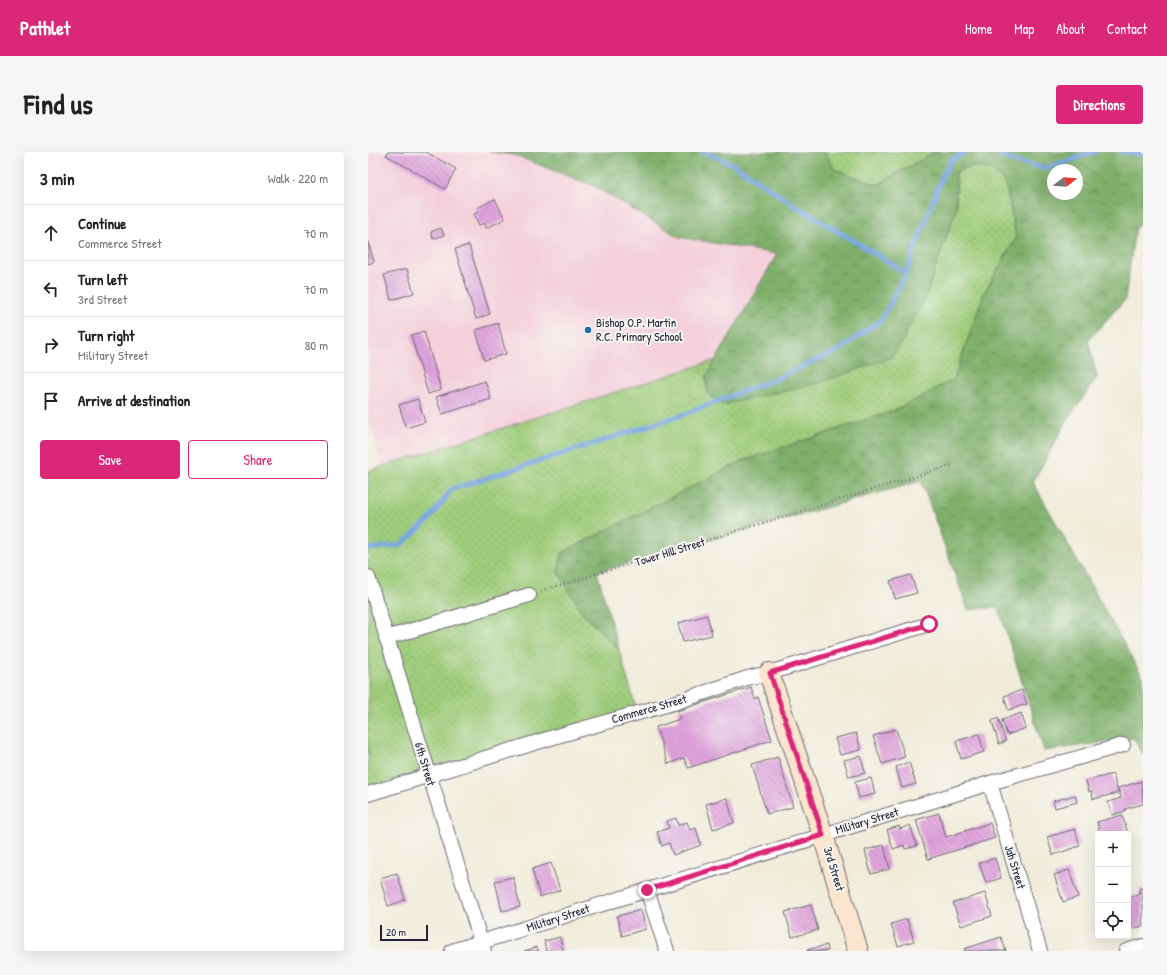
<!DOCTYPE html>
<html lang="en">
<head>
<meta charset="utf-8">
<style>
	body { margin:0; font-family:"Patrick Hand",sans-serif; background:#f6f6f6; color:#202124 }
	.controls { position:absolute; right:12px; bottom:12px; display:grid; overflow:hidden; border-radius:4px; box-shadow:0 4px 16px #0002 }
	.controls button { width:36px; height:36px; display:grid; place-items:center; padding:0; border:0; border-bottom:1px solid #e0e0e0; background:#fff; color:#202124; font:20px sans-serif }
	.compass { position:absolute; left:679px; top:12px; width:36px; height:36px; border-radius:50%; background:#fff; box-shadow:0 4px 16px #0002; rotate:73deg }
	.scale { position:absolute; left:12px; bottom:10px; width:48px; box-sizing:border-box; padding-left:4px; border:2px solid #22223b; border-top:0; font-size:11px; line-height:14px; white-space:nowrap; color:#22223b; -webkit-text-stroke:3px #f6f6f2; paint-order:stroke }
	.stop { position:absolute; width:12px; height:12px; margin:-9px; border:3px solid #db2777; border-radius:50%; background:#fff }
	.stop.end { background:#db2777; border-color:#fff; box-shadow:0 1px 4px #0008 }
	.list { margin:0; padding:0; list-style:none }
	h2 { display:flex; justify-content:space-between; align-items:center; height:52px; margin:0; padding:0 16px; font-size:17px }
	h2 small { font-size:13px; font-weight:400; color:#757577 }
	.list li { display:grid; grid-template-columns:26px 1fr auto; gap:12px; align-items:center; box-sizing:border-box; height:56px; padding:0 16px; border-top:1px solid #e0e0e0 }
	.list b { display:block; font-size:15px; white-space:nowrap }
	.list p { margin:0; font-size:13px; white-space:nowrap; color:#757577 }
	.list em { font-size:13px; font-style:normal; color:#757577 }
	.actions { display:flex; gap:8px; padding:12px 16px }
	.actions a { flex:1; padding:9px 0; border:1px solid #db2777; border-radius:4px; text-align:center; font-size:14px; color:#db2777 }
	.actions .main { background:#db2777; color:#fff }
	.icon { flex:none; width:22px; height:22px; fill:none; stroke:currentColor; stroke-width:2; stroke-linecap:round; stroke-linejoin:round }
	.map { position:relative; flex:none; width:775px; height:799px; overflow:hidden; border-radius:4px }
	header { display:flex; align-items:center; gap:24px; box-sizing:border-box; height:56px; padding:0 20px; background:#db2777; color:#fff }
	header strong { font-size:19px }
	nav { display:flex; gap:22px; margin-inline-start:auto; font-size:14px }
	.intro { display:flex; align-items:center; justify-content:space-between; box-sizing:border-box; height:96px; padding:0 24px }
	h1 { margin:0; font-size:28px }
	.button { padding:10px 18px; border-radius:4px; background:#db2777; color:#fff; font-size:14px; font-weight:700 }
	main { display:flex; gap:24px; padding:0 24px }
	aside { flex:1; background:#fff; border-radius:4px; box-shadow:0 4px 16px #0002 }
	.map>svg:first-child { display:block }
</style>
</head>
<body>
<header>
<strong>Pathlet</strong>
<nav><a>Home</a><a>Map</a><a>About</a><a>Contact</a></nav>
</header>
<div class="intro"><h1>Find us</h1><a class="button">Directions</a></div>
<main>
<aside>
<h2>3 min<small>Walk · 220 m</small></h2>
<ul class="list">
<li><svg class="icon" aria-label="ahead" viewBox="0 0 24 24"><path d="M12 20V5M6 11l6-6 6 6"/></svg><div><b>Continue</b><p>Commerce Street</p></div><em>70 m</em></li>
<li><svg class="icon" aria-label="left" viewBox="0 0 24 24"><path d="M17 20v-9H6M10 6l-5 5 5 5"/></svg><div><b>Turn left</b><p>3rd Street</p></div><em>70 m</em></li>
<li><svg class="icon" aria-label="right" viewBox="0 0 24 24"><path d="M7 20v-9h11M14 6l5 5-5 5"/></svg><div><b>Turn right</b><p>Military Street</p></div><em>80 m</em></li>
<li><svg class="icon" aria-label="arrive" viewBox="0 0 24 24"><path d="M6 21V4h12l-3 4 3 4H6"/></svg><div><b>Arrive at destination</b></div></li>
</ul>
<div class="actions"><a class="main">Save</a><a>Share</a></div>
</aside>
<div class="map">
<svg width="775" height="799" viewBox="0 0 775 799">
	<defs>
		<pattern id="grass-dots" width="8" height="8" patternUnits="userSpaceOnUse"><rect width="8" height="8" fill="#9fcd7b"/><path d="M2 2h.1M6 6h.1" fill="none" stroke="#89b06b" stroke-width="1.8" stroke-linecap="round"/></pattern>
		<pattern id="forest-crowns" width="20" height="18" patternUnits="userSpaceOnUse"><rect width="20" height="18" fill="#7fb06b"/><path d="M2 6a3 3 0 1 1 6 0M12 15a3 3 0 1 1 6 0" fill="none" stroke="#688f59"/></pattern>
		<pattern id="building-back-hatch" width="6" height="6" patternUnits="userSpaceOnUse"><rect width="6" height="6" fill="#e1a4de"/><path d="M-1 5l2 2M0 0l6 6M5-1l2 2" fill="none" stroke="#b685b5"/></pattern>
	</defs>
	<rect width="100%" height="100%" fill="#f6f6f2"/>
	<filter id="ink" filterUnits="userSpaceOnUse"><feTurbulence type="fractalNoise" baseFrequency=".025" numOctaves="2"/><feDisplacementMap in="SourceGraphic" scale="8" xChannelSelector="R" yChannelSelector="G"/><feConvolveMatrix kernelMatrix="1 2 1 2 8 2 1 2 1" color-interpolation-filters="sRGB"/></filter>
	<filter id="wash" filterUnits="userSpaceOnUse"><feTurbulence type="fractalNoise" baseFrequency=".012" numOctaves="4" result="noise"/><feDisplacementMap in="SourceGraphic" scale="16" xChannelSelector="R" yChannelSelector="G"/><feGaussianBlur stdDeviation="0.9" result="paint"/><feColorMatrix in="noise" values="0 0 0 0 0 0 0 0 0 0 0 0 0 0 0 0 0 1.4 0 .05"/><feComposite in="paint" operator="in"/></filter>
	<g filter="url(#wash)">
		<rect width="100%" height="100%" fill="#f1ecda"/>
		<path fill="#f5cfda" d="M0,0h417l114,149 -517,166 -14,-51z"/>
		<path fill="url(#grass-dots)" stroke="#60785b" d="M457,0h110l-58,33 -43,-16z
			M607,14l15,3 16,15 10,54 -32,55 -30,86 -58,31 -154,51 -180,92 20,59 37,38 18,61 -269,76v-316l348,-111 -10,17 2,16 14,12 201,-102 33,-93v-39z"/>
		<path fill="url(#forest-crowns)" stroke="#506953" fill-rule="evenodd" d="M121,0h336l9,17 43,16 58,-33h208v70l-8,6 -10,72 -37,40 9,37 -32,47 -32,58 110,196v76l-9,-16 -90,13 -46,-144 -30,3 -47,-129 -324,91 22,78 -37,-38 -24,-40 4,-19 180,-92 154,-51 58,-31 30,-86 32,-55 -10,-54 -15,-14 -16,-4 -19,5v39l-33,93 -30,54 -71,25 -100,23 -14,-12 -2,-16 71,-123 -98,-17 -85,-51 -80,-31zM685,18h24v24h-24z"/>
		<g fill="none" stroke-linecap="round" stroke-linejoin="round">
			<path stroke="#76a5e0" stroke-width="5" d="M335,0l30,12 64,43 77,46 31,20
				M626,0l19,9 32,7 50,-16
				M754,0l21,2
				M0,397l33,-4 27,-24 24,-32 230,-74 91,-35 68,-31 40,-29 22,-40 39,-103 9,-17 15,-8"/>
		</g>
		<g id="blocks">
			<path fill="url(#building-back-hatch)" d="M20,0h38l30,17 -11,20 -59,-34z
				M127,47l10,20 -19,9 -2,-5 -5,2 -5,-11 5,-2 -2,-4z
				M73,76l3,7 -11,4 -2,-7z
				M0,89l6,21 -6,2z
				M101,93l21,69 -14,5 -21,-70z
				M39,117l7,24 -23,7 -7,-25z
				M130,171l8,31 -22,6 -8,-30z
				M56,179l17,59 -13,4 -17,-59z
				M117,229l6,18 -49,15 -6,-17z
				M50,247l7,23 -19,6 -7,-23z
				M543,423l6,18 -22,6 -5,-18z
				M339,463l5,20 -29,7 -5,-19z
				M383,535l4,12 3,-2 14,43 -84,28 -4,-10 -16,6 -12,-37 24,-8 -3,-8z
				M654,538l5,14 -19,6 -4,-14z
				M653,561l5,15 -19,7 -5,-15z
				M630,566l8,23 -7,3 -7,-23z
				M528,577l9,28 -23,7 -9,-28z
				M488,581l5,17 -21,5 -5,-17z
				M611,582l5,18 -23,7 -5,-18z
				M493,604l4,17 -16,4 -5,-17z
				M410,605l15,50 -26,7 -15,-49z
				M541,610l7,22 -14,4 -6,-21z
				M745,622l5,19 -25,6 -1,-8 -3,1 -3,-11z
				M503,626l4,16 -16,4 -4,-16z
				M774,629l1,23 -18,5v2l-13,4 -4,-13 13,-4 -3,-10z
				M707,643l2,7 -22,6 -2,-7z
				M359,646l7,25 -21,6 -7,-25z
				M571,661l7,24 44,-14 5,15 -67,21 -12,-39z
				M754,663l6,19h-28l-3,-12z
				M308,666l2,7 9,-3 3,8 6,-2 5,17 -28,10 -4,-12 -7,3 -5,-14 12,-4 -2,-7z
				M542,673l7,21 -12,3 -1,-4 -11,4 -6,-19 12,-4 1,3z
				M707,677l5,17 -27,9 -6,-18z
				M516,693l6,24 -19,5 -6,-24z
				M627,706l6,20 -15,5 -7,-20z
				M183,711l9,27 -20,7 -8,-28z
				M701,718l9,27 -15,5 -9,-27z
				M29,721l8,27 -17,6 -8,-28z
				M145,725l7,30 -18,4 -7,-30z
				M775,736v31l-1,1 1,6 -15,4v-32l12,-4 -1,-5z
				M617,741l7,23 -31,10 -8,-23z
				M443,753l7,25 -26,7 -7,-25z
				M273,758l5,19 -24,7 -5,-20z
				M539,767l7,22 -16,5 -7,-22z
				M192,785l3,14h-17l-2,-10z
				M633,785l5,14h-41l-1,-2z
				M459,793l1,6h-21v-1z
				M169,795l1,4h-14z"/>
		</g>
	</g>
	<g filter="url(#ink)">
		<use href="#blocks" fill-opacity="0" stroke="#6a6973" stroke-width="1"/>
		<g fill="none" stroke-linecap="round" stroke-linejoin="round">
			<defs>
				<path id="street" d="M0,425l116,374
					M18,486l143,-43
					M622,631l50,168
					M0,642l189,-58 123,-35 67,-23 22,-5 160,-49
					M279,738l20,61
					M84,799l538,-168 133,-38
					M758,799l17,-5"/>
				<path id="secondary" d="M401,521l54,162 35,116"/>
			</defs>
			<use href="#street" stroke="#6a6973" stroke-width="16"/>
			<use href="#secondary" stroke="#6a6973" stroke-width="22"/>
			<path stroke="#6a6973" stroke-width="2.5" stroke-dasharray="1 3" stroke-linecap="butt" d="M173,439l412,-126"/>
			<use href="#street" stroke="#fff" stroke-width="14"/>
			<use href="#secondary" stroke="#fce5cf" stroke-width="20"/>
		</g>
	</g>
	<g fill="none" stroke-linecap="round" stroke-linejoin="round" filter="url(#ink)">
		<path stroke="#db2777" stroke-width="5" d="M279,738l176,-55 -53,-162 159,-49"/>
	</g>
	<circle fill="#1f6fb2" stroke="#f6f6f2" stroke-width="1.5" cx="220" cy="178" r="4"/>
	<g text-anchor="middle" stroke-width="4" stroke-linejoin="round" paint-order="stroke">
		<g font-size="12" fill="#22223b" stroke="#f6f6f2" text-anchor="start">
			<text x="228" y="175">Bishop O.P. Martin<tspan x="228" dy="14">R.C. Primary School</tspan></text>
		</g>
		<g font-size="12" fill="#22223b" stroke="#f6f6f2">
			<text transform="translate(302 400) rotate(-17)" y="4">Tower Hill Street</text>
			<text transform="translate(281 557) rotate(-16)" y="4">Commerce Street</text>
			<text transform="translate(57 612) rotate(73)" y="4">6th Street</text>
			<text transform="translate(499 669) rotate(-17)" y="4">Military Street</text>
			<text transform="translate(647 715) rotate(73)" y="4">Jah Street</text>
			<text transform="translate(466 717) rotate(73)" y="4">3rd Street</text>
			<text transform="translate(190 766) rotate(-18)" y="4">Military Street</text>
		</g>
	</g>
</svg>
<div class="controls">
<button>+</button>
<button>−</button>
<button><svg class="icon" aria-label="locate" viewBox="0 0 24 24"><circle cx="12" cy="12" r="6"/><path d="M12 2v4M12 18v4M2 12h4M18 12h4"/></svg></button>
</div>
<svg class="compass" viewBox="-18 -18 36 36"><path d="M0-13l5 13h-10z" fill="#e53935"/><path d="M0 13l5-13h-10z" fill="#757577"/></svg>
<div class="scale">20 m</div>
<div class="stop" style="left:561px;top:472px"></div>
<div class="stop end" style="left:279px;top:738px"></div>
</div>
</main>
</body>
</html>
